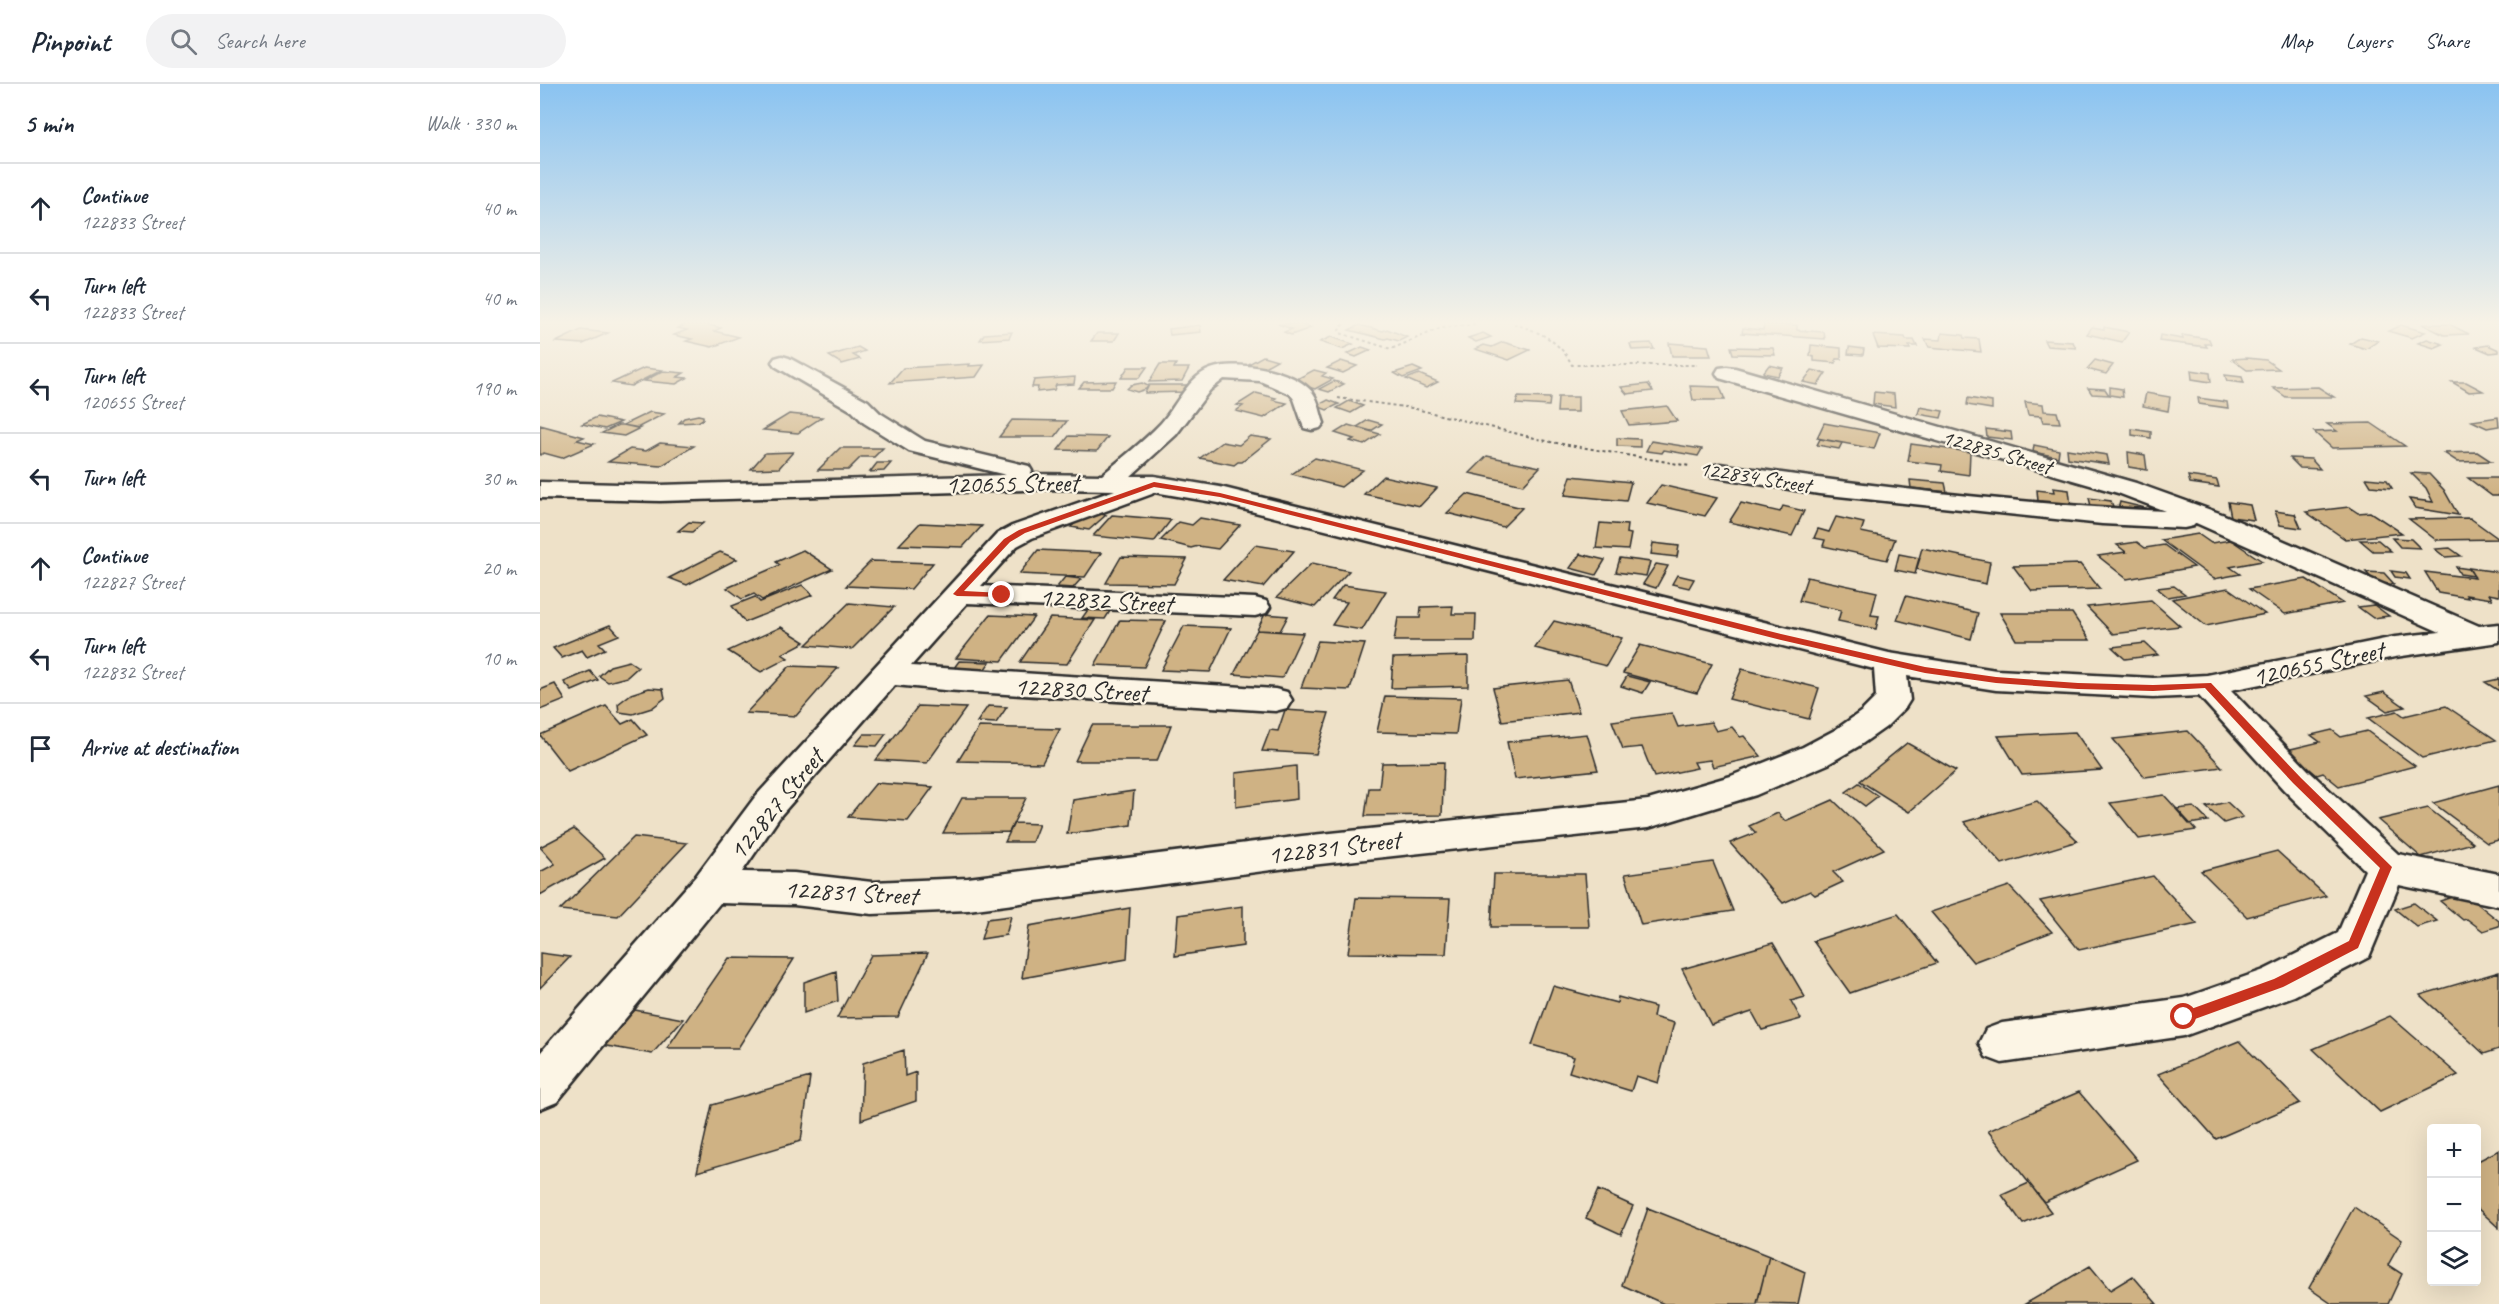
<!DOCTYPE html>
<html lang="en">
<head>
<meta charset="utf-8">
<style>
	body { margin:0; font-family:Caveat,sans-serif; background:#f2f2f3; color:#1f2937 }
	.controls { position:absolute; right:18px; bottom:18px; display:grid; overflow:hidden; border-radius:6px; box-shadow:0 6px 24px #0002 }
	.controls button { width:54px; height:54px; display:grid; place-items:center; padding:0; border:0; border-bottom:2px solid #e0e1e3; background:#fff; color:#1f2937; font:30px sans-serif }
	.stop { position:absolute; width:18px; height:18px; margin:-14px; border:4px solid #c8321e; border-radius:50%; background:#fff }
	.stop.end { background:#c8321e; border-color:#fff; box-shadow:0 2px 6px #0008 }
	.list { margin:0; padding:0; list-style:none }
	h2 { display:flex; justify-content:space-between; align-items:center; height:78px; margin:0; padding:0 24px; font-size:26px }
	h2 small { font-size:20px; font-weight:400; color:#747a83 }
	.list li { display:grid; grid-template-columns:39px 1fr auto; gap:18px; align-items:center; box-sizing:border-box; height:90px; padding:0 24px; border-top:2px solid #e0e1e3 }
	.list b { display:block; font-size:22px; white-space:nowrap }
	.list p { margin:0; font-size:20px; white-space:nowrap; color:#747a83 }
	.list em { font-size:20px; font-style:normal; color:#747a83 }
	.icon { flex:none; width:33px; height:33px; fill:none; stroke:currentColor; stroke-width:2; stroke-linecap:round; stroke-linejoin:round }
	.map { position:relative; flex:none; width:1959px; height:1220px; overflow:hidden }
	header { display:flex; align-items:center; gap:36px; box-sizing:border-box; height:84px; padding:0 30px; background:#fff; border-bottom:2px solid #e0e1e3 }
	header strong { font-size:28px }
	nav { display:flex; gap:33px; margin-inline-start:auto; font-size:21px }
	.search { width:420px; height:54px; background:#f2f2f3; display:flex; align-items:center; gap:15px; box-sizing:border-box; padding:0 21px; border-radius:33px; color:#747a83; font-size:22px }
	main { display:flex }
	aside { flex:1; background:#fff }
	.map>svg:first-child { display:block }
</style>
</head>
<body>
<header>
<strong>Pinpoint</strong>
<div class="search"><svg class="icon" aria-label="search" viewBox="0 0 24 24"><circle cx="10" cy="10" r="6"/><path d="M15 15l6 6"/></svg>Search here</div>
<nav><a>Map</a><a>Layers</a><a>Share</a></nav>
</header>
<main>
<aside>
<h2>5 min<small>Walk · 330 m</small></h2>
<ul class="list">
<li><svg class="icon" aria-label="ahead" viewBox="0 0 24 24"><path d="M12 20V5M6 11l6-6 6 6"/></svg><div><b>Continue</b><p>122833 Street</p></div><em>40 m</em></li>
<li><svg class="icon" aria-label="left" viewBox="0 0 24 24"><path d="M17 20v-9H6M10 6l-5 5 5 5"/></svg><div><b>Turn left</b><p>122833 Street</p></div><em>40 m</em></li>
<li><svg class="icon" aria-label="left" viewBox="0 0 24 24"><path d="M17 20v-9H6M10 6l-5 5 5 5"/></svg><div><b>Turn left</b><p>120655 Street</p></div><em>190 m</em></li>
<li><svg class="icon" aria-label="left" viewBox="0 0 24 24"><path d="M17 20v-9H6M10 6l-5 5 5 5"/></svg><div><b>Turn left</b></div><em>30 m</em></li>
<li><svg class="icon" aria-label="ahead" viewBox="0 0 24 24"><path d="M12 20V5M6 11l6-6 6 6"/></svg><div><b>Continue</b><p>122827 Street</p></div><em>20 m</em></li>
<li><svg class="icon" aria-label="left" viewBox="0 0 24 24"><path d="M17 20v-9H6M10 6l-5 5 5 5"/></svg><div><b>Turn left</b><p>122832 Street</p></div><em>10 m</em></li>
<li><svg class="icon" aria-label="arrive" viewBox="0 0 24 24"><path d="M6 21V4h12l-3 4 3 4H6"/></svg><div><b>Arrive at destination</b></div></li>
</ul>
</aside>
<div class="map">
<svg width="1959" height="1220" viewBox="0 0 1959 1220">
	<rect width="100%" height="100%" fill="#eee1c8"/>
	<filter id="ink" filterUnits="userSpaceOnUse"><feTurbulence type="fractalNoise" baseFrequency=".0167" numOctaves="2"/><feDisplacementMap in="SourceGraphic" scale="12" xChannelSelector="R" yChannelSelector="G"/><feConvolveMatrix kernelMatrix="1 2 1 2 8 2 1 2 1" color-interpolation-filters="sRGB"/></filter>
	<g filter="url(#ink)">
		<path fill="#cfb284" stroke="#2b2b2b" stroke-width="1.5" d="M147,240h18l16,4 -7,3 25,6 -27,10 -26,-6 6,-2 -18,-4 13,-5 -9,-2z
			M738,240h23l10,4 -20,7 -7,-3 8,-3z
			M1224,240l33,1v5l27,2 1,7 -83,-6 1,-5 20,2z
			M1882,240h27l20,10 -25,1z
			M660,241l1,7 -31,3 -1,-6z
			M819,241l24,6 4,-2 20,8 -8,4 -11,-3 -3,1 -36,-9z
			M1861,241l24,7 -13,6 -24,-7z
			M1552,243l12,2v-2l25,5 -7,10 -35,-8z
			M41,246l27,3 -25,11 -27,-2z
			M472,248l-3,6 -29,2 4,-6z
			M557,249h22l-5,8h-23z
			M943,249l8,4 -15,5 -8,-4z
			M1402,249l21,2 1,3 15,1 2,13 -52,-5 -4,-8 16,1z
			M1333,251l32,2 1,3h8l3,6h-8l1,3 -32,-1z
			M1620,251l23,4 -1,-4 27,4 2,5h-6l2,3 -48,-6z
			M791,253l22,7 -11,5 -22,-7z
			M1821,253l17,4 -12,8 -16,-5z
			M1887,255l16,5 -9,4 -16,-5z
			M1504,256l29,2 3,6 -29,-2z
			M963,258l27,8 -21,10 -34,-11 9,-4 8,2z
			M1111,259l3,6 -22,1 -2,-6z
			M1129,259l39,3 3,10h-39z
			M1271,261l30,3v11h-5v4l-22,-2v-4l-4,-1z
			M1948,261l11,5v2l-9,1 -14,-6z
			M318,263l7,4 -12,4 7,4 -18,5 -13,-8z
			M822,263l9,3 -15,7 -9,-3z
			M1191,263l42,1 2,7 -42,-1z
			M1309,263l15,2 -1,6 -15,-1z
			M723,272l14,4 -18,10 -14,-4z
			M1707,274l19,2 13,9 -32,1 -15,-11z
			M1555,276l18,5 -7,9 -19,-5z
			M801,277l16,5 -14,7 -16,-5z
			M430,280l-1,2 15,-1 -8,12 -86,6 13,-15z
			M620,280h16l-2,4h15l-7,13 -33,1z
			M1229,281l14,3 -5,8 -15,-3z
			M588,283h19l-8,11h-18z
			M873,283l9,4 -19,7 -9,-5z
			M104,284l18,2 -31,16 -19,-3z
			M774,286l12,3 -4,3 11,3 -18,10 -24,-7z
			M1272,286l14,3 -8,12 -15,-3z
			M1651,286l19,3 1,9 -19,-3z
			M123,287l21,2 -7,4 10,1 -11,6 -32,-3z
			M879,290l19,8 -12,6 -20,-9z
			M1685,291l17,2 2,6 -17,-2z
			M535,293l-1,7 -18,1 -2,5 -17,2 1,-5h-6l2,-7z
			M576,297l-4,7h-33l5,-6z
			M794,297l10,3 -15,8 -10,-3z
			M1912,298h14l17,9 -14,1z
			M602,299l6,3 -2,3 -9,3 -10,-3 4,-4z
			M1108,300l5,7 -26,3 -6,-7z
			M609,301h41l-4,7 -41,1z
			M1150,302l30,1 5,13h-32z
			M1570,303l12,2 1,8 -13,-2z
			M1778,303l16,10h-48l-13,-9z
			M1548,304l17,1 4,6 -17,-1z
			M1334,308l20,2 1,13 -22,-3z
			M716,309l20,5 -3,2 14,3 -23,15 -28,-7 7,-5 -6,-1z
			M1606,309l24,4 -2,14 -25,-5z
			M978,313l32,1 -1,8 -33,-2z
			M1018,313h20v15h-21z
			M1428,314l24,4v7l-25,-4z
			M1658,314l29,4 1,6 -29,-4z
			M788,316l11,4 -12,6 -10,-4z
			M809,317l14,5 -12,7 -14,-5z
			M1485,318l18,2 1,7 13,1 3,11 -17,-1 -2,-6 -13,-1z
			M1127,322l10,15 -48,4 -7,-14z
			M1380,323l23,4 -2,7 -23,-4z
			M110,328l14,2 -27,14 -14,-3z
			M249,330l33,3 -24,16 -35,-3z
			M158,331l5,1v3l-5,3 -19,1 5,-5z
			M57,333l24,5 -16,7 -23,-5z
			M1958,333l1,9 -12,2 -15,-7z
			M472,336l55,1 -12,16h-56z
			M828,336l14,4 -11,7 -14,-4z
			M1284,339l56,10 -6,16 -57,-11z
			M1831,339l34,23 -73,2 -18,-16 23,-1 -10,-7z
			M0,341l44,12 -7,3 17,4 -32,14 -18,-5 -4,2z
			M78,341h5l17,3 -16,8 -22,-3z
			M808,341l32,9 -16,11 -14,-4 4,-2 -19,-6z
			M1446,345l25,3 1,8 -25,-3z
			M1592,345l19,3v6l-19,-3z
			M529,352l39,1 -11,14 -39,-1z
			M710,352l21,3 -29,23h-4l-4,3 -34,-7 22,-16 17,3z
			M1077,354l23,1v8l-23,-1z
			M1280,355l22,4 -3,6 -22,-4z
			M1111,357l51,8 -4,7 -34,-6 -2,3 -16,-2z
			M120,359l34,3 -33,20 -53,-4 22,-13 16,2z
			M1371,360l59,8 -1,23 -28,-4 1,-6 -34,-4z
			M1494,361l25,5 -1,7 -25,-5z
			M300,364h43l-9,9h-13l-13,13h-30z
			M1527,365l40,6 2,9 -41,-6z
			M253,368l-14,16 -28,1 14,-16z
			M1588,368l17,3 2,15 -18,-3z
			M1937,368l14,9 -33,1 -14,-9z
			M947,372l53,11 -17,18 -53,-12z
			M775,374l48,12 -22,17 -49,-13z
			M1750,374l21,1 9,10 -20,-1z
			M337,379h14l-7,8 -14,1z
			M1871,389l18,1 15,16 14,25 -43,-7 -6,-9 24,3 -7,-14z
			M843,392l54,12 -17,18 -56,-12z
			M1031,392l60,6 -5,19 -61,-6z
			M1648,392l29,4 2,7 -29,-4z
			M1826,394l21,2 5,8 -21,-2z
			M1928,394h31v18h-7z
			M1370,396l35,3 2,9 -36,-4z
			M1121,401l56,13 -12,18 -58,-13z
			M1513,404l16,2 2,16 -33,-5 -1,-11 17,2z
			M927,410l55,14 -19,19 -56,-14z
			M1549,414l22,3 3,8 -23,-3z
			M1580,418l26,6 -1,7 -27,-6z
			M1688,418l22,3 4,15 -23,-3z
			M1201,419l39,9 3,-6 21,5 -12,25 -63,-14z
			M1809,423l9,6 12,-1 32,21 -57,6 -39,-27z
			M1735,427l20,3 6,14 -21,-3z
			M548,428l18,3 -17,15 -18,-3z
			M572,431l59,5 -17,22 -61,-6z
			M1296,433l28,6 -3,9 34,7 -8,21 -64,-14 2,-6 -11,-2 4,-9 11,3z
			M660,434l40,7 -22,24 -20,-3 -7,2 -30,-8 18,-18 13,3z
			M1930,434l29,21 -63,1 -27,-21z
			M149,438l14,1 -11,9 -14,-1z
			M380,439l62,3 -19,21 -64,-2z
			M1060,439l27,2 -1,8 5,1 -3,16 -32,-2z
			M1658,450l13,9 20,-3 31,21 -32,6 10,7 -26,5 -53,-39z
			M1852,454l19,1 9,9 -20,-1z
			M1820,456h18l13,11h-18z
			M1597,458l8,6 19,-3 30,22 -67,12 -29,-23 28,-4 -9,-7z
			M1113,459l26,3 -2,11 -26,-3z
			M715,461l39,6 -31,36 -40,-7z
			M1382,464l68,14 -4,22 -70,-15z
			M1910,464l11,8 -16,1 -10,-8z
			M263,466l29,19 -70,31 -8,-6 -12,5 -15,-11 53,-23 -4,-3z
			M498,466l63,3 -16,24 -66,-3z
			M180,468l17,7 -50,26 -18,-7z
			M1040,470l25,6 -9,15 -26,-7z
			M1359,470l21,4 -5,16 -20,-4z
			M581,473l66,2 -13,25 -68,-1z
			M1080,474l30,4 -4,14 -30,-4z
			M331,477l62,2 -22,26 -65,-3z
			M772,479l37,8 -34,36 -38,-10z
			M1116,480l12,2 -12,22 -13,-4z
			M1540,480l20,25 -68,2 -19,-25z
			M1916,483l13,2 5,7 -14,-2z
			M1929,484l30,4v24l-10,-2 3,5 -26,-4 2,3 -30,-5 -13,-21 50,6z
			M1851,487l15,2 4,6 -15,-2z
			M1826,488l18,1 10,11 -18,-1z
			M1137,491l17,4 -5,9 -17,-4z
			M525,493l16,2 -8,9 -16,-1z
			M1267,493l70,15 -6,23 8,1 -3,13 -38,-8 3,-11 -42,-9z
			M1766,495l37,24 -58,11 -36,-25z
			M262,501l11,10 -68,27 -13,-16 23,-9 5,5z
			M803,501l43,6 -24,39 -30,-5 15,-23 -15,-2z
			M1634,502l11,8 -17,3 -11,-9z
			M1688,504l37,26 -59,12 -34,-27z
			M1366,512l72,17 -7,26 -74,-19z
			M1611,516l29,26 -67,8 -26,-27z
			M309,519l45,4 -42,42 -46,-4z
			M1834,521l15,11 -16,2 -15,-11z
			M913,522l-1,8h24l-1,27h-81l4,-23h22l1,-11z
			M550,523l22,1 -7,11 -23,-1z
			M1460,529h72l18,27h-74z
			M725,530l23,2 -8,15 -23,-1z
			M450,531l44,2 -32,44 -46,-3z
			M510,534l45,2 -28,44 -47,-2z
			M580,536l46,1 -22,46 -49,-2z
			M1014,537l68,17 -16,28 -71,-18z
			M70,541l9,10 -20,8 6,6 -18,8 -5,-7 -20,8 -9,-10z
			M644,542l47,2 -21,44 -49,-2z
			M241,543l24,15 -23,12 6,4 -27,14 -33,-21z
			M717,546l46,3 -21,45 -48,-4z
			M778,557l47,3 -15,46 -49,-2z
			M1605,559l13,12 -33,4 -13,-12z
			M1100,561l72,19 -15,29 -74,-20z
			M928,572v30l-77,2 2,-30z
			M89,577l9,6 -11,10 -19,5 -9,-6 11,-10z
			M419,577l31,1 -8,11 -31,-1z
			M250,582l48,2 -42,48 -50,-3z
			M1202,585l77,19 -10,31 -80,-20z
			M50,587l8,9 -26,11 -8,-9z
			M1087,592l23,6 -7,11 -22,-7z
			M1959,595v12l-14,-9z
			M1028,596l11,32 -77,9 -9,-33z
			M15,600l10,16 -25,10v-20z
			M109,604l14,1 2,9 -13,10 -19,6 -14,-2 -1,-8 13,-10z
			M1844,608l21,15 -18,4 -21,-15z
			M845,612l76,2 -5,36 -79,-2z
			M66,622l16,18 11,-5 14,16 -79,36 -28,-36z
			M378,622l48,2 -39,55 -51,-3z
			M448,622l19,1 -11,16 -19,-1z
			M1906,622l50,34 -74,18 -54,-40 29,-7 7,5z
			M745,626l44,3 -13,41 -54,-3 8,-21 8,1z
			M1132,629l6,14 33,-5 5,9 16,-4 8,10 4,-1 17,20 -48,11 -3,-7 -16,2 3,6 -43,9 -12,-30 -19,2 -11,-28z
			M552,641h79l-14,36h-82z
			M439,643l81,2 -18,34 -84,-2z
			M1792,646l9,7 26,-6 48,35 -76,20 -16,-13 -6,2 -30,-25 33,-8 -9,-7z
			M1648,647l34,36 -77,10 -32,-38z
			M1535,648l27,38 -80,5 -24,-39z
			M324,650h22l-9,12 -22,-1z
			M1047,650l11,36 -83,9 -8,-37z
			M1367,659l49,28 -47,41 -49,-31z
			M904,678l-2,53 -77,1 4,-28h10l3,-25z
			M756,682l1,33 -61,8v-34z
			M336,699l57,4 -25,34 -60,-4z
			M1319,699l19,13 -13,10 -19,-14z
			M1959,701v55l-12,3 -54,-40z
			M594,707l-3,34 -64,9 6,-34z
			M1624,711l32,35 -57,9 -29,-36z
			M422,714h64l-17,34 -66,1z
			M1293,716l51,49 -51,23 10,10 -28,13 -5,-4 -27,12 -53,-60 26,-10 -7,-7 29,-13 7,8z
			M1497,717l41,40 -76,23 -38,-42z
			M1687,718l16,15 -19,6 -18,-16z
			M1654,723l14,14 -19,3 -13,-15z
			M1888,724l45,35 -52,14 -43,-37z
			M474,739l25,1 -7,18h-27z
			M34,745l31,29 -65,37v-23l15,-8 -15,-17z
			M94,753l53,6 -69,73 -58,-6z
			M1737,767l49,45 -79,21 -46,-46z
			M1173,778l20,49 -92,14 -16,-51z
			M954,790h91l4,53h-98z
			M1613,792l44,48 -118,26 -39,-49z
			M1469,802l43,46 -79,30 -42,-50z
			M1924,809l35,28v5l-16,5 -16,-12 -4,1 -23,-19z
			M816,814l94,1 -4,55 -98,-1z
			M1874,819l23,18 -20,6 -22,-18z
			M703,822v40l-68,10 3,-41z
			M590,824l-3,51 -105,19 7,-52z
			M1358,830l39,49 -87,30 -37,-52z
			M471,832l-5,19 -25,4 6,-20z
			M1233,859l32,54 -14,4 10,18 -39,11 -10,-18 -41,13 -29,-56z
			M0,869l30,4 -30,31z
			M388,869l-30,64 -61,1 34,-63z
			M189,874l65,1 -56,89h-71z
			M296,887l2,30 -34,12v-31z
			M1959,888v77l-15,5 -64,-59z
			M1013,902l64,17 1,-6 37,10 -2,10 21,6 -16,60 -22,-7 -5,15 -62,-19 5,-15 -42,-12z
			M95,926l48,9 -31,35 -51,-9z
			M1850,932l68,59 -78,37 -67,-63z
			M1699,957l61,62 -84,36 -58,-65z
			M364,966l1,26 11,-4v29l-55,19 2,-57z
			M270,993l-9,64 -104,31 15,-67z
			M1539,1008l58,68 -93,42 -56,-71z
			M1959,1066v78l-23,-21v-45z
			M1489,1099l22,29 -28,12 -21,-29z
			M1058,1106l35,16 -12,28 -35,-16z
			M1814,1123l48,33 -14,25 14,9 -14,30h-56l-23,-16z
			M1108,1124l121,48 -12,48h-93l-42,-19z
			M1229,1172l36,16 -7,32 -41,-1z
			M1550,1182l20,24 23,-14 24,28h-132z"/>
		<g fill="none" stroke-linecap="round" stroke-linejoin="round">
			<defs>
				<path id="minor" d="M242,272l7,2 79,43 12,12 45,28 104,25 3,5 -2,3 72,1c20,-17 41,-33 59,-52 14,-15 25,-42 45,-52 26,-13 89,-2 107,22 6,8 7,20 11,30l-4,5 -8,2 -8,-2 -10,-29 -4,-5 -30,-13 -36,-2 -14,11 -34,45 -45,41h23l66,11 669,166 107,17 157,8 54,-3 188,-38 45,-5 -244,-109 -3,3 -9,2 -82,-4 -283,-30 -108,-18 -3,-5 3,-5 9,-2c147,22 296,40 445,47l-47,-18 -399,-115 -3,-5 3,-5 8,-1 8,1 401,115 86,31 257,112 20,-2v18l-104,15 -164,33 79,82 88,82 101,20v32l-100,-21 -30,72 -75,39 -110,40 -182,27 -16,-6 -7,-14 7,-14 16,-6 182,-25 80,-28 74,-37 27,-63 -81,-80 -85,-94 -46,2 -157,-8 -89,-14 3,24 -5,8 -19,19 -27,19 -31,18 -72,31 -108,33 -346,38 -334,44 -96,4 -78,-9 -74,-2 -163,199 -17,7v-56l156,-177 59,-79 242,-263 15,-8 103,-36 -59,-1 -396,12 -120,-3v-16l120,3 346,-10 -97,-24 -45,-28 -12,-12 -77,-45 -3,-4 3,-4zM614,408l65,11 655,166 2,28 -14,14 -27,19 -32,17 -72,29 -83,24 -346,36 -334,42 -96,4 -78,-9 -52,-1 39,-57 114,-130 49,5 331,21 12,-3 5,-8 -5,-8 -12,-3 -364,-23 56,-63 288,13 11,-3 4,-6 -4,-6 -11,-3 -274,-12 36,-40 15,-8 120,-44z"/>
			</defs>
			<use href="#minor" stroke="#2b2b2b" stroke-width="5"/>
			<path stroke="#2b2b2b" stroke-width="2" stroke-dasharray="3 3" stroke-linecap="butt" d="M804,240l-5,6 1,3 51,16 50,-21 36,-4
				M974,240c25,7 46,17 58,41h125
				M798,314l74,10 139,34 139,24"/>
			<use href="#minor" fill="#fcf5e5" fill-rule="evenodd"/>
		</g>
	</g>
	<linearGradient id="sky" x2="0" y2="1"><stop stop-color="#8ac3f1"/><stop offset="0.58" stop-color="#f7f2e6"/><stop offset="1" stop-color="#f7f2e6" stop-opacity="0"/></linearGradient>
	<rect width="1959" height="411" fill="url(#sky)"/>
	<path fill="#c8321e" d="M614,398l66,11 561,141 144,33 71,10 82,6 75,2 58,-2 90,95 91,89 -34,81 -75,39 -99,36 -4,-2 -2,-4 2,-4 94,-34 75,-38 31,-73 -87,-85 -88,-95 -52,3 -75,-2 -82,-6 -71,-10 -144,-33 -561,-143 -66,-10 -129,46 -15,9 -46,49 38,2h4v4l-49,-1 -4,-2 51,-55 15,-9z"/>
	<g text-anchor="middle" stroke-width="4.5" stroke-linejoin="round" paint-order="stroke">
		<g font-size="22" fill="#2b2b2b" stroke="#fcf5e5">
			<text transform="translate(1457 367) rotate(16)" y="8">122835 Street</text>
			<text transform="translate(1215 392) rotate(9)" y="8">122834 Street</text>
		</g>
		<g font-size="26" fill="#2b2b2b" stroke="#fcf5e5">
			<text transform="translate(472 399) rotate(-1)" y="9">120655 Street</text>
			<text transform="translate(566 516) rotate(3)" y="9">122832 Street</text>
			<text transform="translate(1778 579) rotate(-12)" y="9">120655 Street</text>
			<text transform="translate(541 605) rotate(3)" y="9">122830 Street</text>
			<text transform="translate(236 720) rotate(-51)" y="9">122827 Street</text>
			<text transform="translate(794 763) rotate(-7)" y="9">122831 Street</text>
			<text transform="translate(311 808) rotate(3)" y="9">122831 Street</text>
		</g>
	</g>
</svg>
<div class="controls">
<button>+</button>
<button>−</button>
<button><svg class="icon" aria-label="layers" viewBox="0 0 24 24"><path d="M12 4l9 5-9 5-9-5zM3 14l9 5 9-5"/></svg></button>
</div>
<div class="stop" style="left:1644px;top:933px"></div>
<div class="stop end" style="left:462px;top:511px"></div>
</div>
</main>
</body>
</html>
